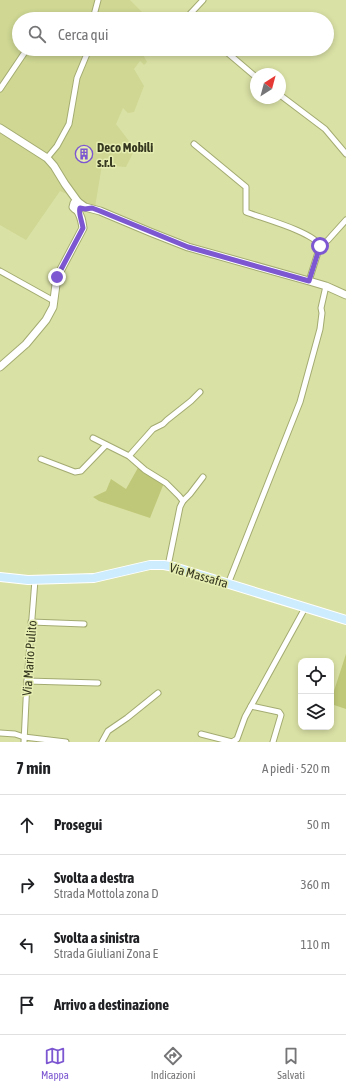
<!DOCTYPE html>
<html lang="it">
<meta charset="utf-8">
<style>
:root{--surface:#fff;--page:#f2f2f2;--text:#202124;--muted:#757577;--line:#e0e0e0;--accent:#7c57d1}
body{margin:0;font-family:"Asap Condensed",sans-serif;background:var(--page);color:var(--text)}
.controls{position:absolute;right:12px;bottom:12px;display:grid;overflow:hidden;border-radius:8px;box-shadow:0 2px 6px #0003}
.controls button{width:36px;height:36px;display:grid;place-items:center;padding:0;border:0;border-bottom:1px solid var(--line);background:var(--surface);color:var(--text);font:20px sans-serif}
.compass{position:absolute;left:250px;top:68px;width:36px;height:36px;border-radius:50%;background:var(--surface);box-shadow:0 2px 6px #0003;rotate:36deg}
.stop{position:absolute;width:12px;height:12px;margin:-9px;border:3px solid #7c57d1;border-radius:50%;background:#fff}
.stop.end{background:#7c57d1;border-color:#fff;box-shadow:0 1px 4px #0008}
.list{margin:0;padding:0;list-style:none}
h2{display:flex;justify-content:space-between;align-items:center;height:52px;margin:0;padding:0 16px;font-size:17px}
h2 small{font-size:13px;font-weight:400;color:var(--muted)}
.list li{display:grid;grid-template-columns:26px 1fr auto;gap:12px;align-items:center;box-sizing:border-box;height:60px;padding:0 16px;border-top:1px solid var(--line)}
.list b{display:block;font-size:15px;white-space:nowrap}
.list p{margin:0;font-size:13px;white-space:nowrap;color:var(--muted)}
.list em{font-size:13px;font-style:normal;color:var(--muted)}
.icon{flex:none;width:22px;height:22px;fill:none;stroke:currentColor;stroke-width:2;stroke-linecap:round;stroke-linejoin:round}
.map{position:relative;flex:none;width:346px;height:742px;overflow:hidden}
.search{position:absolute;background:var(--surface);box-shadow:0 2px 6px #0003;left:12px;right:12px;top:12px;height:44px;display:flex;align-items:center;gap:10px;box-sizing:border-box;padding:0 14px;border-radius:22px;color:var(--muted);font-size:15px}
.sheet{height:292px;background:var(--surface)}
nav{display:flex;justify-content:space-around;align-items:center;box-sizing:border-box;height:56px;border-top:1px solid var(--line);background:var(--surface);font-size:11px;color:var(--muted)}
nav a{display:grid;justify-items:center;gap:2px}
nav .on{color:var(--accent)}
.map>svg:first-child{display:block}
.built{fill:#cfd793}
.green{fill:#bfc878}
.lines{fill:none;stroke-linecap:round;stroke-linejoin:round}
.street-casing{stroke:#a4ab71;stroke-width:7}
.secondary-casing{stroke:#a4ab71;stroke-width:9}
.primary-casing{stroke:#fff;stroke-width:10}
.street{stroke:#fff;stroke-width:5}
.secondary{stroke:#fff;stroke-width:7}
.primary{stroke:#cdecfe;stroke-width:8}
.route{stroke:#7c57d1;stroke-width:5}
.labels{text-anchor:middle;stroke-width:3;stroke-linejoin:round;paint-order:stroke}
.poi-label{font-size:13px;font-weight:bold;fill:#35371f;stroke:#e7eeb2;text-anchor:start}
.street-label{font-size:13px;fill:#35371f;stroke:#e7eeb2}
</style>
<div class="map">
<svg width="346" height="742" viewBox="0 0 346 742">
<rect width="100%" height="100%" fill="#dae1a5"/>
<polygon class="built" points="0,0 130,0 149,19 19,19 19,49 141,49 141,51 147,62 144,65 140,61 134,69 144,86 134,112 128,113 123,108 116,124 135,149 126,167 102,165 95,207 84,206 74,197 60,191 26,240 0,225"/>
<g class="green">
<polygon points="139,466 164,483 150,518 99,501 93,497 106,491 111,479 126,489"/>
<polygon points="346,654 346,709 331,704 331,700"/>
</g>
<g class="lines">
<defs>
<g id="street">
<polyline points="93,19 98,0"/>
<polyline points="189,19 190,14 203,0"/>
<polyline points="223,49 256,77"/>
<polyline points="0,89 27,49"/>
<polyline points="280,95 325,129 346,154"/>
<path d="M194,144L246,187V212C261,218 314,232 320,246"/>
<polyline points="47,158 57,146 69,124 77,78 89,49"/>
<polyline points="0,271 54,301"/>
<polyline points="309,281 320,246 328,240 346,220"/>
<polyline points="93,438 129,456 145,470 166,483 179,496 183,501"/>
<polyline points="129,456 153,429 163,424 167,420 191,401 200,392"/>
<polyline points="41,459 75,472 81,471 106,445"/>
<polyline points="168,566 180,507 183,501 190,494 203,477"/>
<polyline points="228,584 300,402 320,329 322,313 321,308 326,286"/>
<polyline points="31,622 84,624"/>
<polyline points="27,681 98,683"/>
<polyline points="251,706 279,712 281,715 273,742"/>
<polyline points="0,733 15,734 24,737 66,742"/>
<polyline points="201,734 232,742"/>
<polyline points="24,742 27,681 35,580"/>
<polyline points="102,742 108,731 127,718 158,693"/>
<polyline points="232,742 237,739 245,717 305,608"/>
</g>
<g id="secondary">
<polyline points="0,128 47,158 54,166 65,184 78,202"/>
<polyline points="80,204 80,207 78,209 75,209 73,207 74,203 78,202 85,207 100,211 150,232 188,247 309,281 326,286 346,295"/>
<path d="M0,367L26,344L46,320L53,307L57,277L83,228C82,221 81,214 76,209"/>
</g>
<polyline id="primary" points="0,577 28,580 94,578 150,565 164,565 174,567 346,620"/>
</defs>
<use href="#street" class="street-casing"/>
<use href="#secondary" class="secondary-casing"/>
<use href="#primary" class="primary-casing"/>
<use href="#street" class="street"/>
<use href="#secondary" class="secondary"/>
<use href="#primary" class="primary"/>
</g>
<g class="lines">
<path class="route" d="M57,277L83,228C82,221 78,213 80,208L85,209L92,208L100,211L188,247L309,281L320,246"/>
</g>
<defs>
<symbol id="building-ring" viewBox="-11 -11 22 22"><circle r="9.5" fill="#e7eeb2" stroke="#7c57d1" stroke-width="1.5"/><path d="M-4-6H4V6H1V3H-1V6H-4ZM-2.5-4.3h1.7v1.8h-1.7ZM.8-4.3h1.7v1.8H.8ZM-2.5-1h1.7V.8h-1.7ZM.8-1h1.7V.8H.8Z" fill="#7c57d1"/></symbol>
</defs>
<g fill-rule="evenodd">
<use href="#building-ring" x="74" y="144" width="20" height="20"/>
</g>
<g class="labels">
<g class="poi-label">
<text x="97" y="152">Deco Mobili<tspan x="97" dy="15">s.r.l.</tspan></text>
</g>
<g class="street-label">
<text transform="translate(199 575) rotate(16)" y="5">Via Massafra</text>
<text transform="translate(29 658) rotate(-86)" y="5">Via Mario Pulito</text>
</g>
</g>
</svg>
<div class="controls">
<button><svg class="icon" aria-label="locate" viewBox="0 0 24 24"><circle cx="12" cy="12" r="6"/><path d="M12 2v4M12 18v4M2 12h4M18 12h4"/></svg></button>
<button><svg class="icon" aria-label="layers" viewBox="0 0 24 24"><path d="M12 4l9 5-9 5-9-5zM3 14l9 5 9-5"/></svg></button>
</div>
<svg class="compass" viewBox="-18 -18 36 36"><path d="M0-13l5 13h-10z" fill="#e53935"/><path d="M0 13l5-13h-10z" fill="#757577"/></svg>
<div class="stop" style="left:320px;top:246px"></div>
<div class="stop end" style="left:57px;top:277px"></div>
<div class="search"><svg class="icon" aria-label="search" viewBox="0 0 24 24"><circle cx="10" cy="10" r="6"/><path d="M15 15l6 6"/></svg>Cerca qui</div>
</div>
<section class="sheet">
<h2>7 min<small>A piedi · 520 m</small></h2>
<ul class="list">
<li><svg class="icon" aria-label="ahead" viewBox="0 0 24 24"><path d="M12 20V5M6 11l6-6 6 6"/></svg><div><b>Prosegui</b></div><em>50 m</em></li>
<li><svg class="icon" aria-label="right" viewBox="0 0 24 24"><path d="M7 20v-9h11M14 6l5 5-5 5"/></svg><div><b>Svolta a destra</b><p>Strada Mottola zona D</p></div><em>360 m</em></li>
<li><svg class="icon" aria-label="left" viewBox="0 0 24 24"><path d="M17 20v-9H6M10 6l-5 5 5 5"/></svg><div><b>Svolta a sinistra</b><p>Strada Giuliani Zona E</p></div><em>110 m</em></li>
<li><svg class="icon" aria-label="arrive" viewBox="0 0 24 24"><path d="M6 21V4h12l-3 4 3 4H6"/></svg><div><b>Arrivo a destinazione</b></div></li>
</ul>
</section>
<nav>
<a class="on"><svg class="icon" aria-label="map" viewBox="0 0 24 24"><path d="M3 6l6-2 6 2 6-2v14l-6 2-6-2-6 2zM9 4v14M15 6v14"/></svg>Mappa</a>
<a><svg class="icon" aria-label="directions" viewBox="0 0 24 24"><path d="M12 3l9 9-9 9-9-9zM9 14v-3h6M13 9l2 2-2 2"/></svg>Indicazioni</a>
<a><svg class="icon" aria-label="saved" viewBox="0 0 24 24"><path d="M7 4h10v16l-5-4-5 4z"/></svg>Salvati</a>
</nav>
